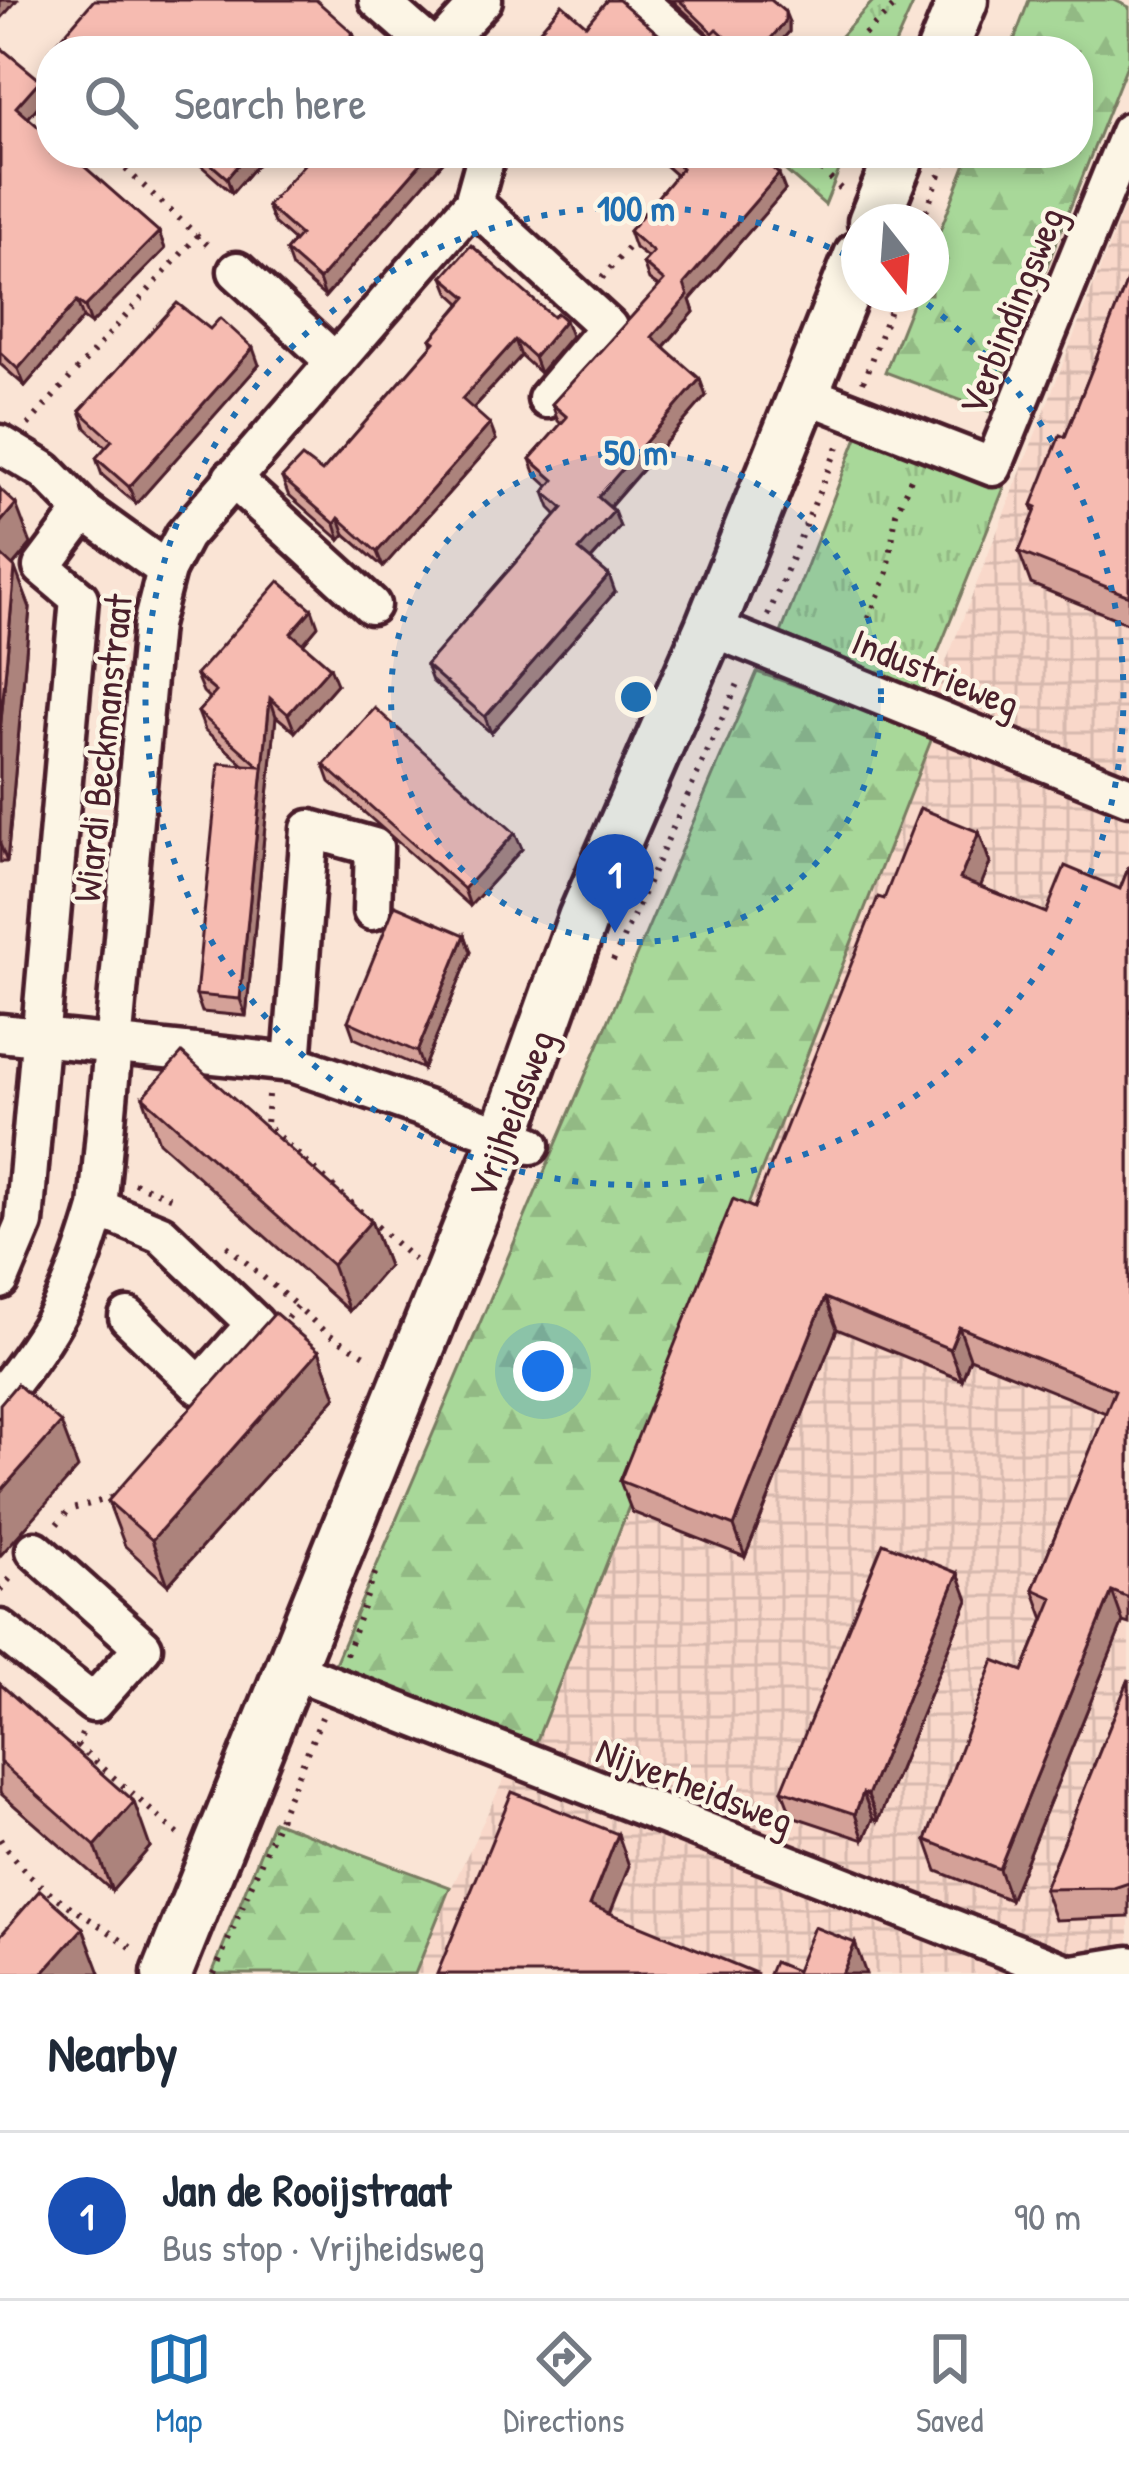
<!DOCTYPE html>
<meta charset="utf-8">
<style>
:root{--surface:#fff;--page:#f2f2f3;--text:#1f2937;--muted:#747a83;--line:#e0e1e3;--accent:#1f6fb2}
body{margin:0;font-family:"Patrick Hand",sans-serif;background:var(--page);color:var(--text)}
.compass{position:absolute;left:841px;top:204px;width:108px;height:108px;border-radius:50%;background:var(--surface);box-shadow:0 6px 18px #0003;rotate:163deg}
.you{position:absolute;left:543px;top:1371px;width:42px;height:42px;margin:-30px;border:9px solid #fff;border-radius:50%;background:#1a73e8;box-shadow:0 0 0 18px #1a73e833}
.badge{display:grid;place-items:center;width:78px;height:78px;border-radius:50%;background:var(--accent);color:#fff;font-size:39px;font-weight:700}
.pin{position:absolute;translate:-50% -99px;filter:drop-shadow(0 3px 6px #0008)}
.pin::after{content:'';position:absolute;top:63px;width:42px;height:36px;background:inherit;clip-path:polygon(0 0,100% 0,50% 100%)}
.list{margin:0;padding:0;list-style:none}
h2{display:flex;justify-content:space-between;align-items:center;height:156px;margin:0;padding:0 48px;font-size:51px}
h2 small{font-size:39px;font-weight:400;color:var(--muted)}
.list li{display:grid;grid-template-columns:78px 1fr auto;gap:36px;align-items:center;box-sizing:border-box;height:168px;padding:0 48px;border-top:3px solid var(--line)}
.list b{display:block;font-size:45px;white-space:nowrap}
.list p{margin:0;font-size:39px;white-space:nowrap;color:var(--muted)}
.list em{font-size:39px;font-style:normal;color:var(--muted)}
.icon{flex:none;width:66px;height:66px;fill:none;stroke:currentColor;stroke-width:2;stroke-linecap:round;stroke-linejoin:round}
.map{position:relative;flex:none;width:1129px;height:1974px;overflow:hidden}
.search{position:absolute;background:var(--surface);box-shadow:0 6px 18px #0003;left:36px;right:36px;top:36px;height:132px;display:flex;align-items:center;gap:30px;box-sizing:border-box;padding:0 42px;border-radius:48px;color:var(--muted);font-size:45px}
.sheet{height:324px;background:var(--surface)}
nav{display:flex;justify-content:space-around;align-items:center;box-sizing:border-box;height:168px;border-top:3px solid var(--line);background:var(--surface);font-size:33px;color:var(--muted)}
nav a{display:grid;justify-items:center;gap:6px}
nav .on{color:var(--accent)}
.map>svg:first-child{display:block}
.industrial{fill:url(#industrial-grid)}
.grass{fill:url(#grass-tufts);stroke:#797c62;stroke-width:3}
.forest{fill:url(#forest-firs);stroke:#797c62;stroke-width:3}
.lines{fill:none;stroke-linecap:round;stroke-linejoin:round}
.street-casing{stroke:#4a1f2b;stroke-width:45}
.secondary-casing{stroke:#4a1f2b;stroke-width:57}
.path{stroke:#4a1f2b;stroke-width:6;stroke-dasharray:3 9;stroke-linecap:butt}
.street{stroke:#fcf5e5;stroke-width:36}
.secondary{stroke:#fcf5e5;stroke-width:48}
.wall{fill:#d4a198;stroke:#4a1f2b;stroke-width:3}
.shaded-wall{fill:#ac837c;stroke:#4a1f2b;stroke-width:3}
.building{fill:#f6bbb1;stroke:#4a1f2b;stroke-width:3}
.ring{fill:none;stroke:#1f6fb2;stroke-width:6;stroke-dasharray:6 12}
.labels{text-anchor:middle;stroke-width:9;stroke-linejoin:round;paint-order:stroke}
.street-label{font-size:39px;fill:#4a1f2b;stroke:#fcf5e5}
.centre{fill:#1f6fb2;stroke:#fcf5e5;stroke-width:6}
.ring-label{font-size:36px;text-anchor:middle;font-weight:bold;fill:#1f6fb2;stroke:#fcf5e5;stroke-width:9;stroke-linejoin:round;paint-order:stroke}
</style>
<div class="map">
<svg width="1129" height="1974" viewBox="0 0 1129 1974">
<defs>
<pattern id="industrial-grid" width="8" height="8" patternUnits="userSpaceOnUse" patternTransform="scale(3)"><rect width="8" height="8" fill="#f9d8ca"/><path d="M0 4h8M4 0v8" fill="none" stroke="#d7b9ae"/></pattern>
<pattern id="grass-tufts" width="24" height="20" patternUnits="userSpaceOnUse" patternTransform="scale(3)"><rect width="24" height="20" fill="#a8d899"/><path d="M3 7l-1-3M5 7V3M7 7l1-3M15 17l-1-3M17 17v-4M19 17l1-3" fill="none" stroke="#92b984"/></pattern>
<pattern id="forest-firs" width="22" height="20" patternUnits="userSpaceOnUse" patternTransform="scale(3)"><rect width="22" height="20" fill="#a8d899"/><path d="M5 1l3.5 6h-7zM16 11l3.5 6h-7z" fill="#92b984"/></pattern>
</defs>
<rect width="100%" height="100%" fill="#fae4d5"/>
<filter id="ink" filterUnits="userSpaceOnUse"><feTurbulence type="fractalNoise" baseFrequency=".00833" numOctaves="2"/><feDisplacementMap in="SourceGraphic" scale="24" xChannelSelector="R" yChannelSelector="G"/><feConvolveMatrix kernelMatrix="1 2 1 2 8 2 1 2 1" color-interpolation-filters="sRGB"/></filter>
<g filter="url(#ink)">
<polygon class="industrial" points="1129,195 1129,1974 410,1974 527,1731"/>
<g class="grass">
<polygon points="874,0 915,0 892,51 827,51"/>
<polygon points="765,153 846,153 825,205"/>
<polygon points="861,427 1004,488 921,694 781,633"/>
</g>
<g class="forest">
<polygon points="1029,0 1114,0 1129,7 1129,60 989,411 885,372 916,294 931,294 931,254 970,153 1078,153 1078,51 1010,51"/>
<polygon points="757,672 934,733 531,1755 328,1680"/>
<polygon points="273,1821 450,1887 415,1974 212,1974"/>
</g>
<g class="lines">
<defs>
<g id="street">
<polyline points="378,0 436,51 483,0"/>
<polyline points="637,0 696,51"/>
<polyline points="473,203 608,327 547,399"/>
<polyline points="237,271 334,361"/>
<polyline points="803,393 993,467 1129,132"/>
<polyline points="0,444 45,471 84,511 166,570"/>
<polyline points="232,478 371,605"/>
<polyline points="710,627 1129,796"/>
<polyline points="0,1033 292,1063 531,1145"/>
<polyline points="292,1063 310,829 374,847 372,911"/>
<polyline points="98,1208 161,1234 255,1324 200,1386 128,1317"/>
<polyline points="0,1280 24,1223 79,598 42,567 84,511"/>
<path d="M0,1397C54,1330 74,1291 98,1208L152,625L166,570L184,536L473,203L487,153"/>
<polyline points="0,1629 93,1703 143,1647 35,1550"/>
<polyline points="293,1670 1069,1974"/>
<polyline points="1073,1974 1129,1965"/>
</g>
<g id="secondary">
<polyline points="942,51 963,0"/>
<polyline points="873,222 901,153"/>
<polyline points="167,1974 505,1136 583,918 710,627 859,256"/>
</g>
</defs>
<use href="#street" class="street-casing"/>
<use href="#secondary" class="secondary-casing"/>
<g class="path">
<polyline points="847,51 901,0"/>
<polyline points="108,153 211,248"/>
<polyline points="804,153 842,190"/>
<polyline points="922,222 948,153"/>
<polyline points="602,278 636,238"/>
<polyline points="863,382 896,294"/>
<polyline points="28,425 198,235"/>
<polyline points="768,616 841,439"/>
<polyline points="855,652 888,572 896,513 914,472"/>
<polyline points="613,961 741,677"/>
<polyline points="268,1095 266,1125 414,1260"/>
<polyline points="134,1183 172,1198"/>
<polyline points="227,1246 297,1306"/>
<polyline points="287,1318 297,1306 325,1332 372,1359"/>
<polyline points="57,1524 69,1510 114,1497"/>
<polyline points="0,1590 13,1575"/>
<polyline points="346,1655 376,1571"/>
<polyline points="82,1734 77,1745 180,1836"/>
<path d="M0,1839C32,1892 85,1912 133,1949"/>
<polyline points="214,1974 322,1717"/>
</g>
<use href="#street" class="street"/>
<use href="#secondary" class="secondary"/>
</g>
<g class="wall">
<polygon points="672,0 771,0 789,22 789,32 772,51 734,51 720,38 717,42"/>
<polygon points="586,25 678,51 537,51 533,38"/>
<polygon points="0,47 46,97 28,118 159,232 165,249 91,324 83,318 25,386 0,364"/>
<polygon points="187,153 267,153 232,193"/>
<polygon points="651,153 755,153 785,190 690,300 694,312 664,347 706,396 610,507 620,527 591,560 615,592 491,733 432,681 426,665 557,515 550,508 544,492 548,486 536,475 530,459 561,424 558,421 552,404 659,287 649,280 643,263 648,258 635,248 629,231 676,175"/>
<polygon points="449,155 325,297 292,268 286,251 294,241 274,223 267,206"/>
<polygon points="1129,276 1129,624 1031,584 1019,552 1035,514 1032,505 1065,437"/>
<polygon points="443,277 571,336 540,373 521,356 473,409 496,440 383,567 345,534 340,540 288,494 282,478 322,472 433,344 431,339 461,303 449,292"/>
<polygon points="210,329 259,365 136,504 102,475 96,458 106,447 86,428 80,411"/>
<polygon points="0,489 31,544 13,566 30,608 7,862 0,862"/>
<polygon points="318,626 303,644 337,684 295,732 276,716 246,1016 202,1012 196,995 244,765 205,730 198,712 210,699 203,692 196,675"/>
<polygon points="324,765 515,833 522,849 470,906 330,782"/>
<polygon points="979,832 990,863 980,887 1046,913 1120,889 1129,866 1129,1624 1123,1622 1010,1900 937,1871 926,1840 1023,1671 1044,1619 1033,1589 1106,1413 970,1358 962,1380 837,1329 745,1557 632,1512 620,1481 754,1208 884,899"/>
<polygon points="465,935 471,952 423,1069 354,1038 348,1021"/>
<polygon points="143,1097 371,1221 388,1266 349,1311 159,1142"/>
<polygon points="319,1351 336,1397 168,1585 125,1546 108,1501"/>
<polygon points="968,1600 878,1821 873,1819 864,1840 792,1816 782,1790"/>
<polygon points="1129,1679 1129,1917 1055,1920 1044,1889"/>
<polygon points="0,1684 150,1847 112,1891 0,1793"/>
</g>
<g class="shaded-wall">
<polygon points="0,0 17,0 0,20"/>
<polygon points="785,12 789,22 789,32 772,51 760,51"/>
<polygon points="353,33 359,48 356,51 337,51"/>
<polygon points="40,80 46,97 23,124 16,107"/>
<polygon points="248,153 267,153 232,193 227,178"/>
<polygon points="430,153 449,153 449,155 325,297 319,280"/>
<polygon points="779,174 785,190 690,300 694,312 658,353 652,337 684,284"/>
<polygon points="159,232 165,249 91,324 85,307"/>
<polygon points="77,301 83,318 25,386 18,369"/>
<polygon points="565,320 571,336 540,373 534,357"/>
<polygon points="515,340 521,356 467,415 462,399"/>
<polygon points="253,348 259,365 136,504 129,487"/>
<polygon points="700,379 706,396 604,513 598,497"/>
<polygon points="490,424 496,440 383,567 377,552"/>
<polygon points="16,504 31,544 0,581 0,523"/>
<polygon points="614,511 620,527 585,566 579,550"/>
<polygon points="339,518 345,534 340,540 335,524"/>
<polygon points="15,568 30,608 7,862 0,844 0,732"/>
<polygon points="609,575 615,592 491,733 485,717"/>
<polygon points="312,609 318,626 297,651 291,633"/>
<polygon points="330,667 337,684 295,732 288,714"/>
<polygon points="270,698 276,716 246,1016 240,999"/>
<polygon points="979,832 990,863 971,910 960,879"/>
<polygon points="515,833 522,849 470,906 464,889"/>
<polygon points="465,935 471,952 423,1069 417,1052"/>
<polygon points="371,1221 388,1266 349,1311 332,1265"/>
<polygon points="825,1298 837,1329 745,1557 734,1526"/>
<polygon points="959,1327 970,1358 962,1380 950,1349"/>
<polygon points="319,1351 336,1397 168,1585 152,1540"/>
<polygon points="61,1423 78,1468 0,1556 0,1492"/>
<polygon points="958,1573 968,1600 878,1821 868,1795"/>
<polygon points="1112,1591 1123,1622 1010,1900 999,1869"/>
<polygon points="863,1793 873,1819 864,1840 855,1814"/>
<polygon points="134,1802 150,1847 112,1891 95,1846"/>
<polygon points="618,1834 629,1866 601,1936 590,1905"/>
<polygon points="83,1928 100,1973 42,1974"/>
<polygon points="855,1943 866,1974 842,1974"/>
</g>
<g class="building">
<polygon points="94,0 316,0 353,33 337,51 51,51 51,54 49,52"/>
<polygon points="607,0 619,0 678,51 548,51 533,38 562,4 586,25"/>
<polygon points="679,0 771,0 785,12 785,22 760,51 741,51 717,29 713,33"/>
<polygon points="0,47 40,80 16,107 51,138 51,153 69,153 159,232 85,307 77,301 18,369 0,352"/>
<polygon points="198,153 248,153 227,178"/>
<polygon points="314,153 430,153 319,280 286,251 300,235 267,206"/>
<polygon points="664,153 755,153 779,174 684,284 688,296 652,337 700,379 598,497 614,511 579,550 609,575 485,717 426,665 563,508 544,492 554,480 530,459 567,417 552,404 664,281 643,263 653,252 629,231 682,168"/>
<polygon points="471,245 553,317 557,313 565,320 534,357 515,340 462,399 490,424 377,552 339,518 335,524 282,478 302,457 322,472 435,342 431,339 467,297 443,277"/>
<polygon points="1129,276 1129,596 1019,552 1037,507 1032,505 1060,435 1065,437"/>
<polygon points="177,303 210,329 220,318 253,348 129,487 96,458 112,440 80,411"/>
<polygon points="0,489 16,504 0,523"/>
<polygon points="0,554 15,568 0,732"/>
<polygon points="279,581 312,609 291,633 330,667 288,714 270,698 240,999 196,995 219,763 259,766 198,712 216,692 196,675"/>
<polygon points="375,708 515,833 464,889 324,765"/>
<polygon points="920,808 979,832 960,879 1046,913 1065,866 1120,889 1129,866 1129,1598 1112,1591 999,1869 926,1840 994,1660 1023,1671 1053,1598 1033,1589 1115,1390 959,1327 950,1349 825,1298 734,1526 620,1481 733,1199 754,1208 878,897 884,899"/>
<polygon points="395,905 465,935 417,1052 348,1021"/>
<polygon points="182,1053 371,1221 332,1265 143,1097"/>
<polygon points="275,1313 319,1351 152,1540 108,1501"/>
<polygon points="17,1384 61,1423 0,1492 0,1404"/>
<polygon points="883,1543 958,1573 868,1795 863,1793 855,1814 782,1790"/>
<polygon points="1129,1679 1129,1883 1114,1888 1044,1889"/>
<polygon points="0,1684 134,1802 95,1846 0,1762"/>
<polygon points="512,1792 618,1834 590,1905 758,1974 437,1974"/>
<polygon points="40,1890 83,1928 42,1974 0,1974 0,1936"/>
<polygon points="814,1927 855,1943 842,1974 769,1974 774,1962 796,1971"/>
</g>
</g>
<circle cx="636" cy="697" r="245" fill="#1f6fb2" fill-opacity=".12"/>
<g class="ring">
<circle cx="636" cy="697" r="245"/>
<path d="M913 294A489 489 0 1 1 858 261"/>
</g>
<g class="labels">
<g class="street-label">
<text transform="translate(1011 311) rotate(-68)" y="14">Verbindingsweg</text>
<text transform="translate(936 672) rotate(22)" y="14">Industrieweg</text>
<text transform="translate(102 748) rotate(-84)" y="14">Wiardi Beckmanstraat</text>
<text transform="translate(511 1114) rotate(-69)" y="14">Vrijheidsweg</text>
<text transform="translate(695 1785) rotate(21)" y="14">Nijverheidsweg</text>
</g>
</g>
<circle cx="636" cy="697" r="18" class="centre"/>
<g class="ring-label">
<text x="636" y="221">100 m</text>
<text x="636" y="465">50 m</text>
</g>
</svg>
<svg class="compass" viewBox="-18 -18 36 36"><path d="M0-13l5 13h-10z" fill="#e53935"/><path d="M0 13l5-13h-10z" fill="#747a83"/></svg>
<div class="you"></div>
<div class="pin badge" style="left:615px;top:933px;background:#1a4fb4">1</div>
<div class="search"><svg class="icon" aria-label="search" viewBox="0 0 24 24"><circle cx="10" cy="10" r="6"/><path d="M15 15l6 6"/></svg>Search here</div>
</div>
<section class="sheet">
<h2>Nearby<small></small></h2>
<ul class="list">
<li><span class="badge" style="background:#1a4fb4">1</span><div><b>Jan de Rooijstraat</b><p>Bus stop · Vrijheidsweg</p></div><em>90 m</em></li>
</ul>
</section>
<nav>
<a class="on"><svg class="icon" aria-label="map" viewBox="0 0 24 24"><path d="M3 6l6-2 6 2 6-2v14l-6 2-6-2-6 2zM9 4v14M15 6v14"/></svg>Map</a>
<a><svg class="icon" aria-label="directions" viewBox="0 0 24 24"><path d="M12 3l9 9-9 9-9-9zM9 14v-3h6M13 9l2 2-2 2"/></svg>Directions</a>
<a><svg class="icon" aria-label="saved" viewBox="0 0 24 24"><path d="M7 4h10v16l-5-4-5 4z"/></svg>Saved</a>
</nav>
